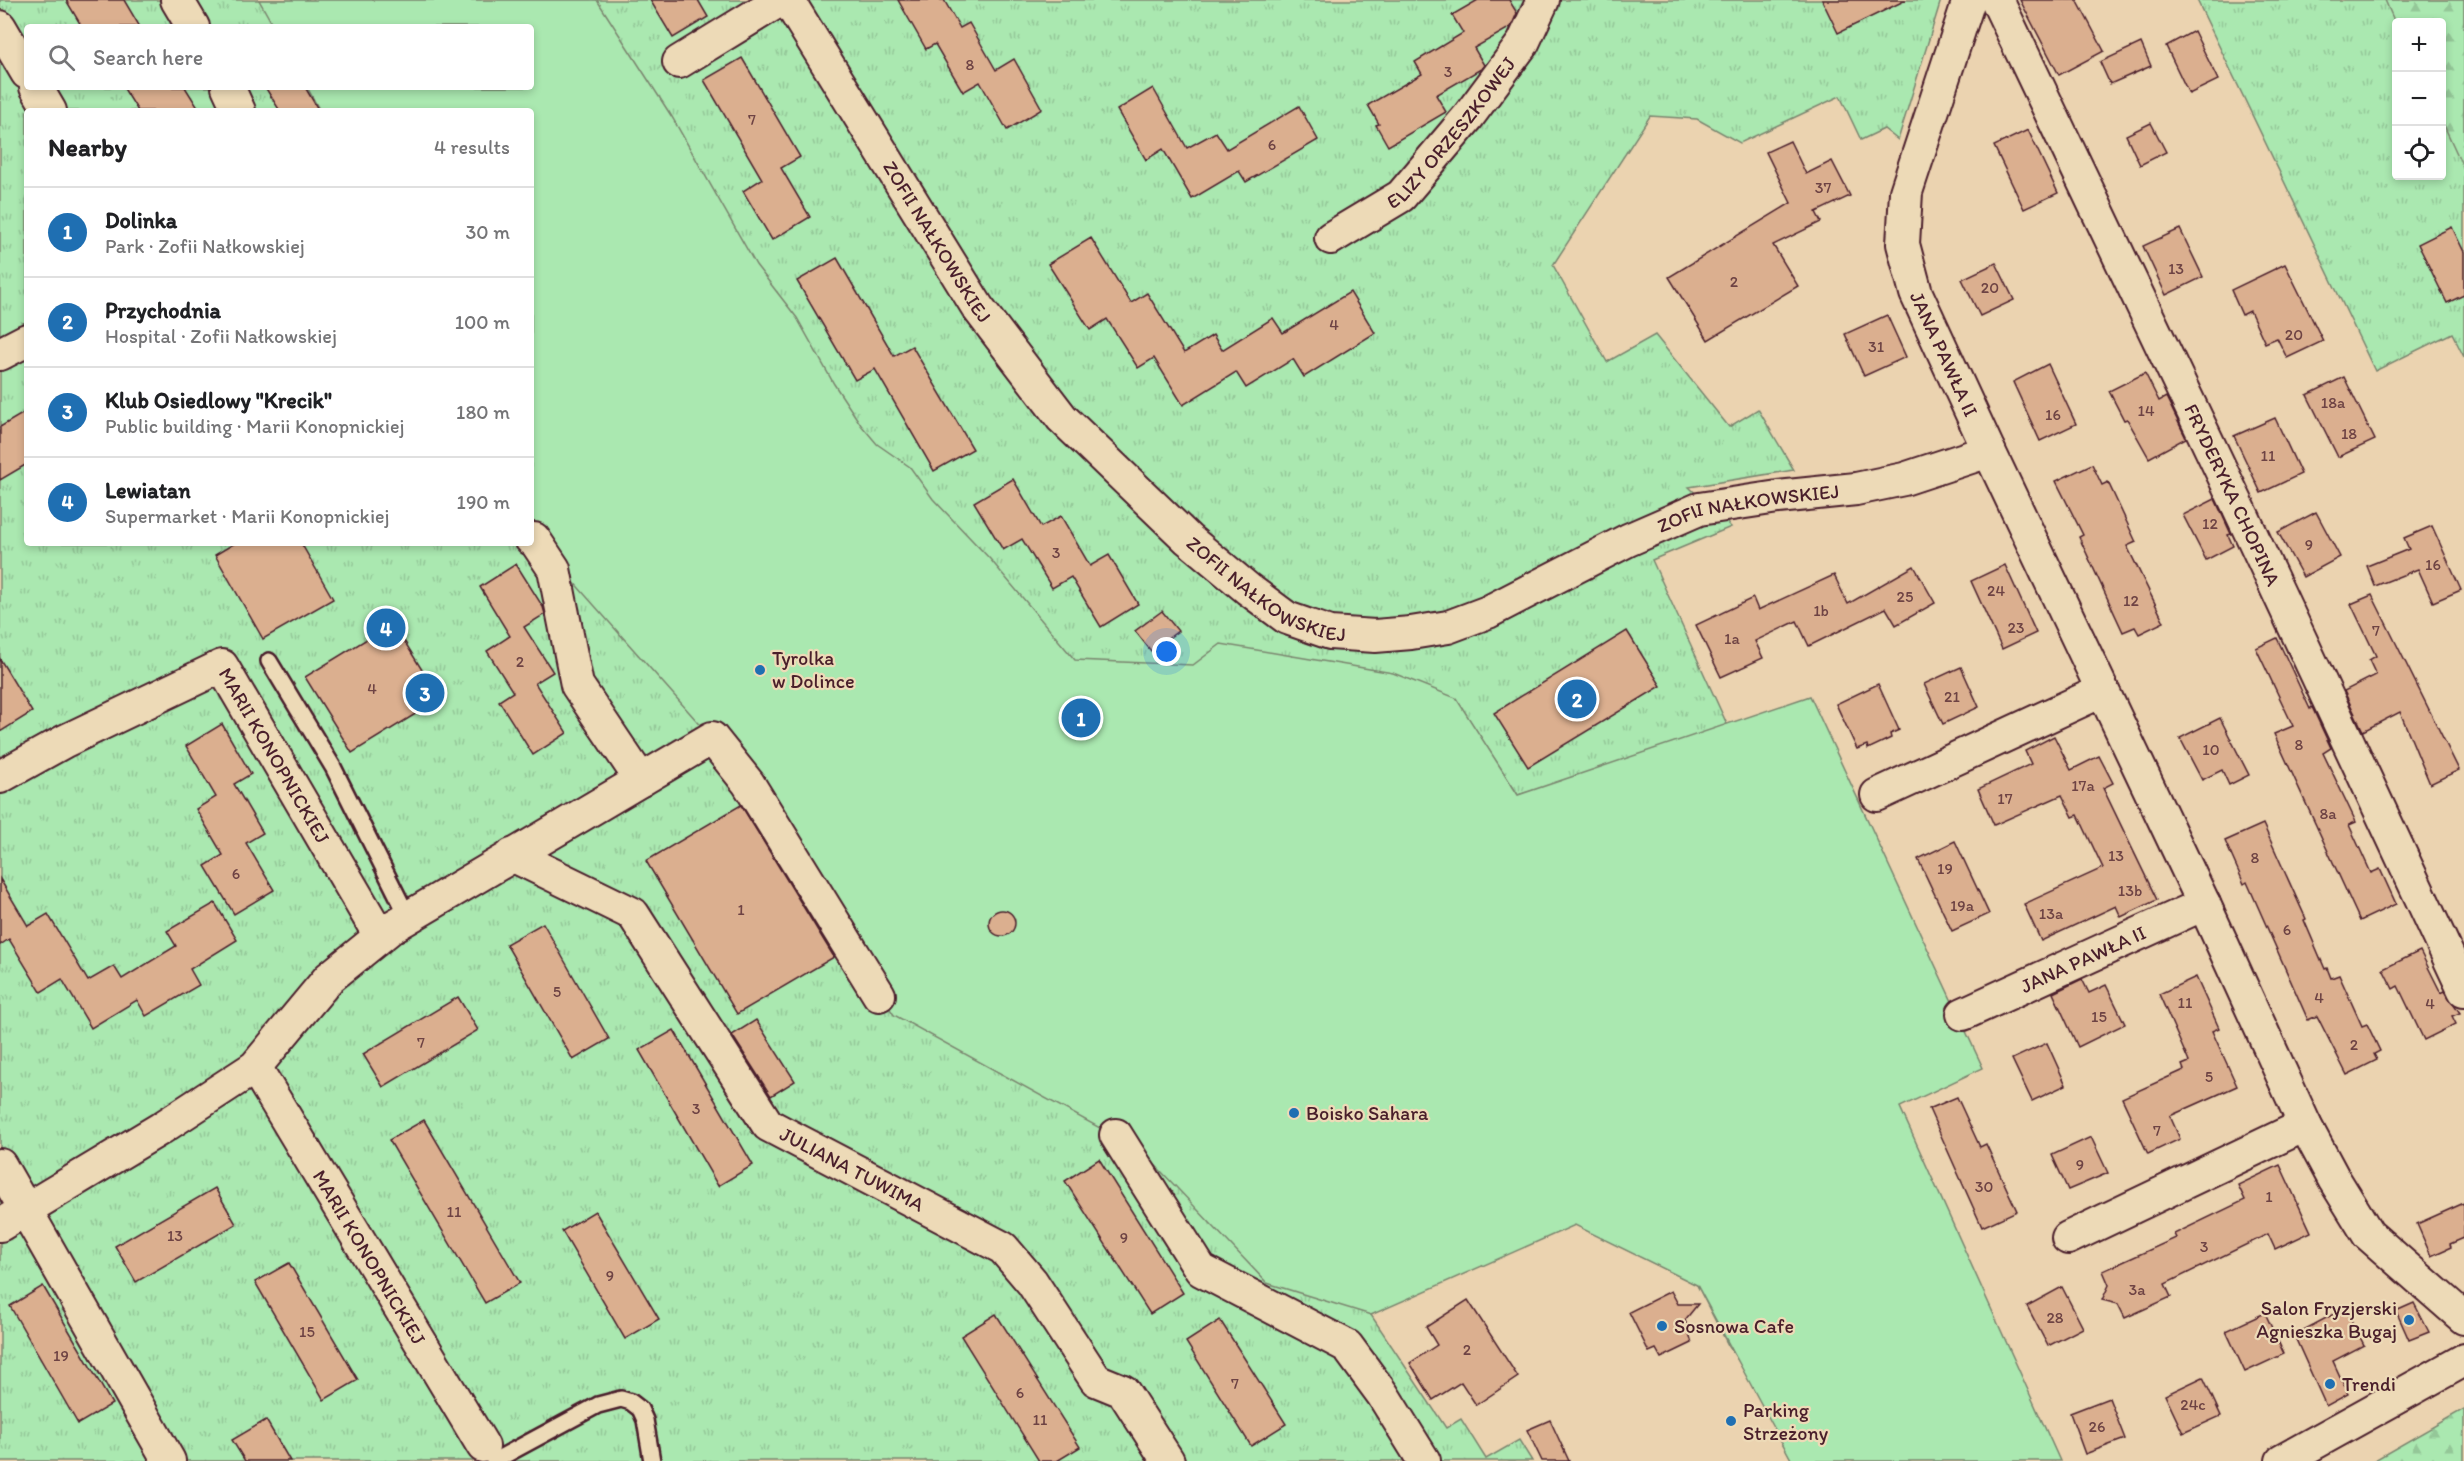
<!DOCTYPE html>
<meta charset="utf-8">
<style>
:root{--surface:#fff;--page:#f6f6f6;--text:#202124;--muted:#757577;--line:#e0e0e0;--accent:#1f6fb2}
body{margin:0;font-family:Itim,sans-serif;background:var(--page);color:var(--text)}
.controls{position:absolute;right:18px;top:18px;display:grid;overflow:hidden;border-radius:6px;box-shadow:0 3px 9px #0003}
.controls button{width:54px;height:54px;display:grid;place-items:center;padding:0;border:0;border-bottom:2px solid var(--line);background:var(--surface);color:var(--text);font:30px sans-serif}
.you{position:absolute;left:1167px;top:652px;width:21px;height:21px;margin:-15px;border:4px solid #fff;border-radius:50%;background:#1a73e8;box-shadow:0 0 0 9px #1a73e833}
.badge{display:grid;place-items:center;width:39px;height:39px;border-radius:50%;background:var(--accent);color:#fff;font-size:20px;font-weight:700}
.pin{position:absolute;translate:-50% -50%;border:3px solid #fff;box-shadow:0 2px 6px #0006}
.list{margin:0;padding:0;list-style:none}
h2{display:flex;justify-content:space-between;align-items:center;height:78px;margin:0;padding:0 24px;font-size:26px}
h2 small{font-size:20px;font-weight:400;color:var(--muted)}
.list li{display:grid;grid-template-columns:39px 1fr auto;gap:18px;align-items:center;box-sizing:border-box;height:90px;padding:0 24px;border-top:2px solid var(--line)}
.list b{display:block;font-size:22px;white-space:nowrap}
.list p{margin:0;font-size:20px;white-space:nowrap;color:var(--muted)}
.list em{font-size:20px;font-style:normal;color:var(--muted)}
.icon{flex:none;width:33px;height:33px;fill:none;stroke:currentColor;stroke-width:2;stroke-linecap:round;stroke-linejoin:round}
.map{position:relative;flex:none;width:2464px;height:1461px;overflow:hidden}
.search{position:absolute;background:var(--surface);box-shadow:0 3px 9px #0003;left:24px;top:24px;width:510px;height:66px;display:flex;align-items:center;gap:15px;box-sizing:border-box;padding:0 21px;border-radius:6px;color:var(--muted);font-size:22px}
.panel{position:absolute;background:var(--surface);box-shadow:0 3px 9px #0003;left:24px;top:108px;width:510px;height:438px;border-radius:6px}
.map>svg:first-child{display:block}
.grass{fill:url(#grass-tufts);stroke:#7a846e;stroke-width:1.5;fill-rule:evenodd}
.forest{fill:url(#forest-firs);stroke:#7a846e;stroke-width:1.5}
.green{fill:#aae8b0;stroke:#7a846e;stroke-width:1.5}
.building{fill:#dbaf8f;stroke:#4a1f2b;stroke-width:1.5}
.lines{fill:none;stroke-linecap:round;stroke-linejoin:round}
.lane-casing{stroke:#4a1f2b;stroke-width:20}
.street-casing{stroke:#4a1f2b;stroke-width:36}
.lane{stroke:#eddab7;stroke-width:15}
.street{stroke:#eddab7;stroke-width:32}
.poi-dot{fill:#1f6fb2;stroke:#eddab7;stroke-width:2}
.labels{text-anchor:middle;stroke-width:4.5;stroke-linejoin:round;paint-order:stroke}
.number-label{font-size:16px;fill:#6e4344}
.street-label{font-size:20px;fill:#4a1f2b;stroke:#eddab7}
.poi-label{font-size:20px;fill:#4a1f2b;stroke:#eddab7;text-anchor:start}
</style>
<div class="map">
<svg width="2464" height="1461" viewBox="0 0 2464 1461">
<defs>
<pattern id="grass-tufts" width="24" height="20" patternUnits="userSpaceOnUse" patternTransform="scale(1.5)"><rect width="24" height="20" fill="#aae8b0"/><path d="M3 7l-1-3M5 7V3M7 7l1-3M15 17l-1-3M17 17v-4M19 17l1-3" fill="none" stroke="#94c798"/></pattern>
<pattern id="forest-firs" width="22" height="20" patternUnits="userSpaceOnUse" patternTransform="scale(1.5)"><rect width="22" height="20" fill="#aae8b0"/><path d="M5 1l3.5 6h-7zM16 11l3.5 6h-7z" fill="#94c798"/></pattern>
</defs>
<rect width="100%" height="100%" fill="#ebd3b0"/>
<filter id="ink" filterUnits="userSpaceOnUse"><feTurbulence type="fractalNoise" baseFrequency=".0167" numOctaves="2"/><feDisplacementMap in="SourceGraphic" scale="12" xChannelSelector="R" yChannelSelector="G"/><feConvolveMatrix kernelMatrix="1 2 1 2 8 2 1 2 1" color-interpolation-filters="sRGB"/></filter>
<g filter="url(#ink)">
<g class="grass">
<path d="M0,0H1941L1898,140L1884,129L1861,140L1840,96L1740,143L1697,119L1650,116L1553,265L1607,362L1655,335L1729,427L1758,409L1794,470L1689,487L1731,527L1652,560L1731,733L1518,795L1456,699L1688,1244L1764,1400L1728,1345L1697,1285L1575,1224L1466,1255L1371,1315L1446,1428L1461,1419L1486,1459L1519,1440L1532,1461H0ZM27,27H531V87H27ZM27,111H531V543H27Z"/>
<path d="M2197,0H2464V357L2452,333L2375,371ZM2396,22H2442V176H2396Z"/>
</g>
<g class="forest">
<polygon points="2385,0 2464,0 2464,169 2442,121 2442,22 2396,22 2396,25"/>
<polygon points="2464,1409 2464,1461 2373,1461"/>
</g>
<polygon class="green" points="259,0 597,0 672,117 756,265 797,318 834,384 861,425 877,444 910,467 933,499 990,559 1075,660 1193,665 1221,644 1393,673 1456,698 1518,795 1810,696 1983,1068 1900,1107 2060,1461 1792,1461 1697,1285 1575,1225 1371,1315 1267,1283 1142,1151 894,1015 712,738 531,534 531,111 320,111 307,87 531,87 531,27 274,27"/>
<g class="building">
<polygon points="66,0 124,0 140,27 82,27"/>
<polygon points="650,0 698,0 708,17 673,38"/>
<polygon points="898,0 944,0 960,28 969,23 996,70 1014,59 1042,109 1007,130 980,82 963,92 935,44 926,49"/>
<polygon points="1478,0 1509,0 1517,13 1511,27 1474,48 1484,65 1481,69 1436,95 1446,112 1388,146 1376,125 1379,124 1368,105 1422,74 1415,62 1463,33 1452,15"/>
<polygon points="1822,0 1906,0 1838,33"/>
<polygon points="2020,0 2077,0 2104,51 2059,75"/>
<polygon points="2194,31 2218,80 2189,94 2166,46"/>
<polygon points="2141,43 2151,66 2110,84 2100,62"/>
<polygon points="742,58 800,157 781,168 810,217 772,240 743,191 762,179 704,80"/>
<polygon points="123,87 185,87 200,111 138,111"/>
<polygon points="265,87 305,87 319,111 280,111"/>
<polygon points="1153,88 1187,148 1216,132 1227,149 1299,106 1318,140 1246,182 1239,171 1192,199 1163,149 1146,160 1117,110"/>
<polygon points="2151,123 2166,152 2140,165 2126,135"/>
<polygon points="2028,130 2058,193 2024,209 1994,146"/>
<polygon points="1790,141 1806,174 1832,161 1850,196 1816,212 1821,222 1773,245 1798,286 1708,340 1669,277 1791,203 1766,152"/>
<polygon points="2452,227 2464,252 2464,295 2447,303 2418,244"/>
<polygon points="2180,229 2203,277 2166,295 2143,246"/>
<polygon points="1091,238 1131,303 1147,293 1184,353 1213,335 1222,350 1273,318 1283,333 1350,292 1375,333 1304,377 1293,359 1246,388 1236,372 1183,405 1154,358 1138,368 1107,319 1090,330 1048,264"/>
<polygon points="837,258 894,356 912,346 973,449 934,471 875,369 855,380 797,281"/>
<polygon points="1996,263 2014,300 1980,316 1962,279"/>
<polygon points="2285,264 2323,341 2287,358 2277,338 2265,343 2250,311 2242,315 2231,290"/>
<polygon points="1887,315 1906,357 1864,376 1845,334"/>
<polygon points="2048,364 2076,424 2040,441 2013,382"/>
<polygon points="2145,373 2159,401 2166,397 2186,438 2149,458 2127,419 2124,420 2109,391"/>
<polygon points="2344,377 2375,440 2338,457 2307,395"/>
<polygon points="27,411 27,464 0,480 0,427"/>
<polygon points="2275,418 2301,474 2261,493 2234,436"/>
<polygon points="2092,464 2102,485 2108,482 2136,542 2127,546 2164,622 2139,634 2135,627 2123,632 2079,537 2083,535 2056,481"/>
<polygon points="1013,479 1041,527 1061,516 1090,566 1109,555 1138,604 1101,627 1071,577 1052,588 1022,539 1003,550 974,502"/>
<polygon points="2215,499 2231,534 2228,535 2233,546 2206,560 2183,515"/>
<polygon points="2316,512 2340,557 2303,577 2278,532"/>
<polygon points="2432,526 2461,590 2433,602 2418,569 2375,586 2367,566 2409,549 2404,538"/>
<polygon points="235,543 301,543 333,599 263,639 215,555"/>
<polygon points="516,564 543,607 545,614 524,627 553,672 535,683 567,733 533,755 499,701 513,692 487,651 510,636 480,587"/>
<polygon points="2005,565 2036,633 2002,649 1971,581"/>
<polygon points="1914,566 1935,603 1896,625 1886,608 1809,646 1797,621 1755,641 1763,658 1721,677 1696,625 1753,598 1758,610 1834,575 1848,604"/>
<polygon points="2372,595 2459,770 2430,784 2400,712 2363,731 2344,691 2376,675 2369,660 2376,656 2351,604"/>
<polygon points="1162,611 1178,631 1151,651 1135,631"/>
<polygon points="393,623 440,699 352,753 305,677"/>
<polygon points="1627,631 1661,686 1528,767 1494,713"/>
<polygon points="2277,638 2310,709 2312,707 2331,748 2323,753 2356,822 2349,825 2371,873 2380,869 2396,904 2360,921 2274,734 2293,726 2256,648"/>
<polygon points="0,659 32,712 0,732"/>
<polygon points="1961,667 1979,707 1943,724 1924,684"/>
<polygon points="1878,684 1899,730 1890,734 1891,738 1868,749 1867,745 1857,749 1836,704"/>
<polygon points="2220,718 2249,775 2229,785 2222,770 2202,780 2180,738"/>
<polygon points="222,724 251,774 234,784 263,833 246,843 274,890 234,914 205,866 223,855 196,809 216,797 186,746"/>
<polygon points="2054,736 2071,770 2099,756 2113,783 2103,788 2157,900 2121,917 2116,906 2041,941 2024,904 2103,868 2078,815 2073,817 2062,795 1994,825 1978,789 2031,764 2025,751"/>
<polygon points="741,805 834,957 737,1014 646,861"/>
<polygon points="2263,824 2306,919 2304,920 2325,969 2327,968 2331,978 2339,975 2362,1026 2367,1024 2380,1051 2374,1054 2377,1060 2347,1075 2317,1016 2308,1020 2247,882 2244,884 2225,841"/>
<polygon points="1955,841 1989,914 1952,931 1918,859"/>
<polygon points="0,879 28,926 48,914 88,981 114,966 122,979 176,946 167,931 215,903 237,940 190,969 199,985 146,1016 137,1000 91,1028 62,979 41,992 9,939 0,945"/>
<circle cx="1002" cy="923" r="13"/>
<polygon points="543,923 609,1039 573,1060 506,944"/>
<polygon points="2420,951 2441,993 2445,991 2460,1013 2452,1016 2456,1024 2424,1040 2398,986 2393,989 2383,969"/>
<polygon points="2196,977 2219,1028 2212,1031 2237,1086 2170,1116 2180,1139 2148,1154 2122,1098 2184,1070 2182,1065 2189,1062 2159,994"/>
<polygon points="2082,979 2089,993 2106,985 2125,1024 2078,1047 2053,993"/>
<polygon points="458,997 478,1030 383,1087 363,1054"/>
<polygon points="756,1020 795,1081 771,1096 732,1035"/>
<polygon points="674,1030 753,1165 718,1186 639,1050"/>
<polygon points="2047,1043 2066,1085 2032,1101 2012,1059"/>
<polygon points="1957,1097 1980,1147 1986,1144 2017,1211 1982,1227 1929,1109"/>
<polygon points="424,1120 520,1283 485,1303 389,1140"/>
<polygon points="2091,1137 2108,1173 2068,1190 2052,1155"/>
<polygon points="1099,1159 1183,1293 1150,1314 1065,1181"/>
<polygon points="2280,1165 2311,1232 2275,1249 2268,1234 2165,1284 2171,1297 2125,1318 2118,1304 2102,1300 2109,1285 2103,1271 2176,1238 2174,1234 2245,1200 2238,1185"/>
<polygon points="215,1188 236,1224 136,1282 115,1246"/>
<polygon points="2464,1203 2464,1238 2450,1244 2451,1247 2431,1256 2417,1224"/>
<polygon points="595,1211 659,1319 625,1339 562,1231"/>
<polygon points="289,1263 358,1380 324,1400 255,1282"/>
<polygon points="43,1286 112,1404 78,1424 10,1306"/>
<polygon points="2062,1287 2083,1328 2048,1346 2027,1306"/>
<polygon points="1671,1291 1678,1304 1698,1304 1685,1320 1692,1343 1661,1358 1656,1349 1649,1352 1629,1312"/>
<polygon points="1468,1300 1518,1377 1476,1405 1461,1382 1433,1400 1410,1363 1437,1345 1426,1327"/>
<polygon points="2414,1303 2429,1332 2409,1340 2396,1311"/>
<polygon points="2345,1308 2364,1345 2333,1361 2348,1394 2326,1406 2294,1335"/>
<polygon points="2265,1313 2284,1354 2245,1372 2226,1331"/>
<polygon points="996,1314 1080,1447 1057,1461 1039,1461 961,1336"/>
<polygon points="1220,1320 1286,1424 1251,1446 1186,1342"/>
<polygon points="2203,1377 2221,1416 2183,1433 2165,1395"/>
<polygon points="2109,1398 2125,1439 2085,1454 2070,1413"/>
<polygon points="266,1420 290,1461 245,1461 232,1440"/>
<polygon points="1550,1420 1569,1461 1542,1461 1527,1430"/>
</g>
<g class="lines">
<defs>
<g id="lane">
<polyline points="269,661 333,767 408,917"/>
<polyline points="494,1461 598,1405 621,1399 631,1402 640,1409 645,1420 652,1461"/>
</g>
<g id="street">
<polyline points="177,0 193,27"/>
<path id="s1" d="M788,0L978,308L1062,418L1188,539L1248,589L1287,618L1330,633L1375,636L1411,633L1448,627L1488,612L1628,540L1699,509L1778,497L1856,489L1904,479L1989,451"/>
<path id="s2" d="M1969,0L1906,192L1903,244L1916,293L1989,451L2204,904L2305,1125L2334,1179L2368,1234L2464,1318"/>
<path id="s3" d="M1997,0L2239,508L2464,990"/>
<polyline points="0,27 27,73"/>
<polyline points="679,62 780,0"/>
<polyline points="36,87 50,111"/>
<polyline points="228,87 239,111"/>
<path id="s4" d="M1331,238L1401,196L1468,117L1523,43L1543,0"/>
<polyline points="0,354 27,340"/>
<polyline points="531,539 534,539 554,569 577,685 641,780"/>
<path id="s5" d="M0,777L65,741L222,666L380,936"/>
<polyline points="1877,795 2102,691"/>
<path id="s6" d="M512,855L633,914L768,1125L1003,1248L1032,1282L1096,1380L1123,1391L1168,1461"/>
<path id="s7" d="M1963,1014L2204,904"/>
<path id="s8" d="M255,1067L483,1446"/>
<polyline points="1116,1135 1201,1270 1347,1346 1383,1395 1424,1461"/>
<polyline points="0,1165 169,1461"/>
<polyline points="0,1225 160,1129 255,1067 329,978 392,927 712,738 748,783 879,995"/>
<polyline points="2068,1238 2305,1125"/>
<polyline points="2282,1461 2464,1360"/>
</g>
</defs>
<use href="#lane" class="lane-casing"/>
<use href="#street" class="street-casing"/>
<use href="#lane" class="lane"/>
<use href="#street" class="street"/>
</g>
</g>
<g class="poi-dot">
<circle cx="760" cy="670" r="6"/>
<circle cx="1294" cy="1113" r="6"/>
<circle cx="2409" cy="1320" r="6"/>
<circle cx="1662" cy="1326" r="6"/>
<circle cx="2330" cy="1384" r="6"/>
<circle cx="1731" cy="1421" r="6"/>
</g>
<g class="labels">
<g class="number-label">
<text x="970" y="70">8</text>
<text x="1448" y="77">3</text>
<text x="752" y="125">7</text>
<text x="1272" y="150">6</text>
<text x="1823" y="193">37</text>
<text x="2176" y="274">13</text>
<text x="1734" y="287">2</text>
<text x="1990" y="293">20</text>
<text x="1334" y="330">4</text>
<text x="2294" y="340">20</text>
<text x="1876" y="352">31</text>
<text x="2333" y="408">18a</text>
<text x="2146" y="416">14</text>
<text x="2053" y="420">16</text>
<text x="2349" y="439">18</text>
<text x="2268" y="461">11</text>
<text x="2210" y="529">12</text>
<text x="2309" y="550">9</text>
<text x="1056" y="558">3</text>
<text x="2433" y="570">16</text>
<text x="1996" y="596">24</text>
<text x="1905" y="602">25</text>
<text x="2131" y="606">12</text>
<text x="1821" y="616">1b</text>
<text x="2016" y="633">23</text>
<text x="2376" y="636">7</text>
<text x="1732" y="644">1a</text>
<text x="520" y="667">2</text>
<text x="372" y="694">4</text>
<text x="1952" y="702">21</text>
<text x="2299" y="750">8</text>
<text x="2211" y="755">10</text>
<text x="2083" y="791">17a</text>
<text x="2005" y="804">17</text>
<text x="2328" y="819">8a</text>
<text x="2116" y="861">13</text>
<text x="2255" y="863">8</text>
<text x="1945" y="874">19</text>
<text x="236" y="879">6</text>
<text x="2130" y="896">13b</text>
<text x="1962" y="911">19a</text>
<text x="741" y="915">1</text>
<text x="2051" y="919">13a</text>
<text x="2287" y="935">6</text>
<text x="557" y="997">5</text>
<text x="2319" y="1003">4</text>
<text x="2185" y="1008">11</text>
<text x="2430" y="1009">4</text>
<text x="2099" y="1022">15</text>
<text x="421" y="1048">7</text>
<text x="2354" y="1050">2</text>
<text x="2209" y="1082">5</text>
<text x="696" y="1114">3</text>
<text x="2157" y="1136">7</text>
<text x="2080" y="1170">9</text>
<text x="1984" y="1192">30</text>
<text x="2269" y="1202">1</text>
<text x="454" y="1217">11</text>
<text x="175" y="1241">13</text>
<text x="1124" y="1243">9</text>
<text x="2204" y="1252">3</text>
<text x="610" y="1281">9</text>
<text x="2137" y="1295">3a</text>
<text x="2055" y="1323">28</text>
<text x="307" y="1337">15</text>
<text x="1467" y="1355">2</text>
<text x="61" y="1361">19</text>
<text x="1235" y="1389">7</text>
<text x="1020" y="1398">6</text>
<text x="2193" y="1410">24c</text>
<text x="1040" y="1425">11</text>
<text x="2097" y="1432">26</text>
</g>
<g class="street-label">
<text dy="7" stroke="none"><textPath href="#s4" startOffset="162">ELIZY ORZESZKOWEJ</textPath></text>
<text dy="7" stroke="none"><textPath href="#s1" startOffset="284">ZOFII NAŁKOWSKIEJ</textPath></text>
<text dy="7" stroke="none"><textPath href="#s2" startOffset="372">JANA PAWŁA II</textPath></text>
<text dy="7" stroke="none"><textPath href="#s3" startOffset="548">FRYDERYKA CHOPINA</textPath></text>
<text dy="7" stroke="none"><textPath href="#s1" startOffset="1292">ZOFII NAŁKOWSKIEJ</textPath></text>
<text dy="7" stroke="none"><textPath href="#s1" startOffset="770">ZOFII NAŁKOWSKIEJ</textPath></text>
<text dy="7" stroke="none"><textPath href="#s5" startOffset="352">MARII KONOPNICKIEJ</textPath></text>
<text dy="7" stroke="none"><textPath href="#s7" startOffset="132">JANA PAWŁA II</textPath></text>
<text dy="7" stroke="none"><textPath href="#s6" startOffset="480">JULIANA TUWIMA</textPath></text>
<text dy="7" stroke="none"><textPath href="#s8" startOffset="222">MARII KONOPNICKIEJ</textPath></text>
</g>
<g class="poi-label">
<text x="772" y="665">Tyrolka<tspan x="772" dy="23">w Dolince</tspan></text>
<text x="1306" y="1120">Boisko Sahara</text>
<text x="2397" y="1315" text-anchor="end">Salon Fryzjerski<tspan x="2397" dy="23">Agnieszka Bugaj</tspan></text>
<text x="1674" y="1333">Sosnowa Cafe</text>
<text x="2342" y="1391">Trendi</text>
<text x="1743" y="1417">Parking<tspan x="1743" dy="23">Strzeżony</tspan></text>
</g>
</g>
</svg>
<div class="controls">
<button>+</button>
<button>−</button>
<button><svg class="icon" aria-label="locate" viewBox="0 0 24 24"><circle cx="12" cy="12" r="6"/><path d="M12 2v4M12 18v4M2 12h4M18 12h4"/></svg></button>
</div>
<div class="you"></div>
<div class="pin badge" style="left:1081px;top:718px">1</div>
<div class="pin badge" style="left:1577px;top:699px">2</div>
<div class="pin badge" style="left:425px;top:693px">3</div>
<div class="pin badge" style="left:386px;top:628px">4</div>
<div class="search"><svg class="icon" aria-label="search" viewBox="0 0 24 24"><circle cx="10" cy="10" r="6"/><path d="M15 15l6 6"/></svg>Search here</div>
<section class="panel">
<h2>Nearby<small>4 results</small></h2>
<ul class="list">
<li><span class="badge">1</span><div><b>Dolinka</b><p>Park · Zofii Nałkowskiej</p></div><em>30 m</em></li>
<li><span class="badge">2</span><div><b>Przychodnia</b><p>Hospital · Zofii Nałkowskiej</p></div><em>100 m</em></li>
<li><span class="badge">3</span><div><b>Klub Osiedlowy &quot;Krecik&quot;</b><p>Public building · Marii Konopnickiej</p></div><em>180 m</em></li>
<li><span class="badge">4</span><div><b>Lewiatan</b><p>Supermarket · Marii Konopnickiej</p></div><em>190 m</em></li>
</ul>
</section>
</div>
